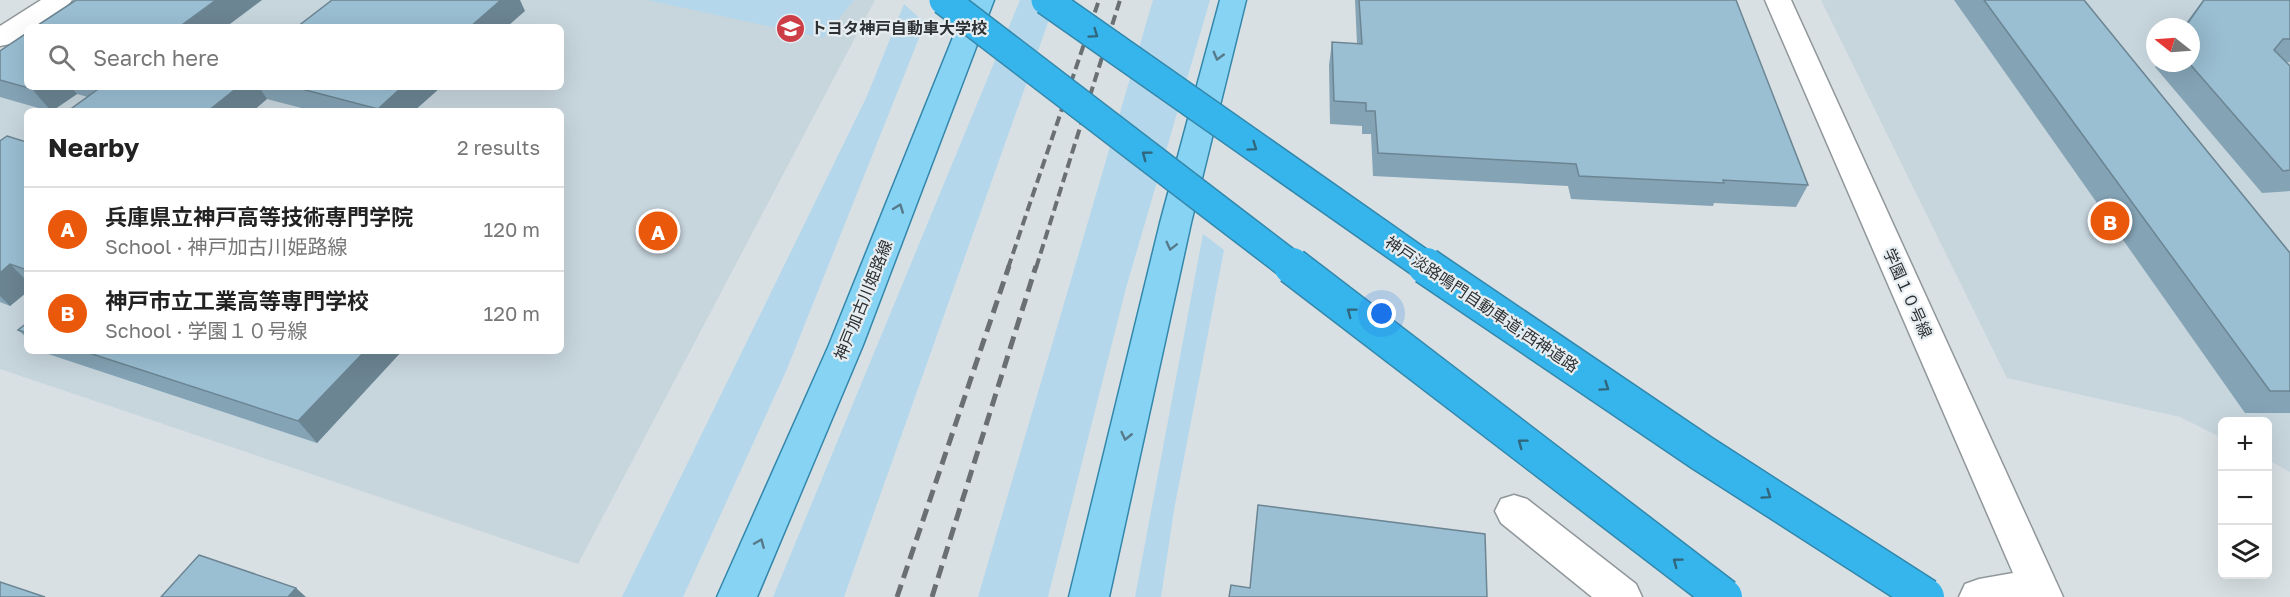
<!DOCTYPE html>
<meta charset="utf-8">
<style>
:root{--surface:#fff;--page:#f2f2f2;--text:#222;--muted:#767676;--line:#e0e0e0;--accent:#ea580c}
body{margin:0;font-family:"Golos Text","Noto Sans JP",sans-serif;background:var(--page);color:var(--text)}
.controls{position:absolute;right:18px;bottom:18px;display:grid;overflow:hidden;border-radius:9px;box-shadow:0 6px 24px #0002}
.controls button{width:54px;height:54px;display:grid;place-items:center;padding:0;border:0;border-bottom:2px solid var(--line);background:var(--surface);color:var(--text);font:30px sans-serif}
.compass{position:absolute;left:2146px;top:18px;width:54px;height:54px;border-radius:50%;background:var(--surface);box-shadow:0 6px 24px #0002;rotate:287deg}
.you{position:absolute;left:1382px;top:314px;width:21px;height:21px;margin:-15px;border:4px solid #fff;border-radius:50%;background:#1a73e8;box-shadow:0 0 0 9px #1a73e833}
.badge{display:grid;place-items:center;width:39px;height:39px;border-radius:50%;background:var(--accent);color:#fff;font-size:20px;font-weight:700}
.pin{position:absolute;translate:-50% -50%;border:3px solid #fff;box-shadow:0 2px 6px #0006}
.list{margin:0;padding:0;list-style:none}
h2{display:flex;justify-content:space-between;align-items:center;height:78px;margin:0;padding:0 24px;font-size:26px}
h2 small{font-size:20px;font-weight:400;color:var(--muted)}
.list li{display:grid;grid-template-columns:39px 1fr auto;gap:18px;align-items:center;box-sizing:border-box;height:84px;padding:0 24px;border-top:2px solid var(--line)}
.list b{display:block;font-size:22px;white-space:nowrap}
.list p{margin:0;font-size:20px;white-space:nowrap;color:var(--muted)}
.list em{font-size:20px;font-style:normal;color:var(--muted)}
.icon{flex:none;width:33px;height:33px;fill:none;stroke:currentColor;stroke-width:2;stroke-linecap:round;stroke-linejoin:round}
.map{position:relative;flex:none;width:2290px;height:597px;overflow:hidden}
.search{position:absolute;background:var(--surface);box-shadow:0 6px 24px #0002;left:24px;top:24px;width:540px;height:66px;display:flex;align-items:center;gap:15px;box-sizing:border-box;padding:0 21px;border-radius:9px;color:var(--muted);font-size:22px}
.panel{position:absolute;background:var(--surface);box-shadow:0 6px 24px #0002;left:24px;top:108px;width:540px;height:246px;border-radius:9px}
.map>svg:first-child{display:block}
.built{fill:#c7d5dd;fill-rule:evenodd}
.green{fill:#b4d7eb}
.lines{fill:none;stroke-linecap:round;stroke-linejoin:round}
.minor-casing{stroke:#90979a;stroke-width:3}
.major-casing{stroke:#3387ab;stroke-width:3}
.minor{fill:#fff;fill-rule:evenodd}
.major{fill:#86d3f4;fill-rule:evenodd}
.rail-far1{stroke:#6a6f72;stroke-width:4;stroke-dasharray:10 5;stroke-linecap:butt}
.rail{stroke:#6a6f72;stroke-width:5;stroke-dasharray:13 7;stroke-linecap:butt}
.highway-bridge-far1-casing{stroke:#3387ab;stroke-width:32;stroke-linecap:butt}
.highway-bridge-casing{stroke:#3387ab;stroke-width:39;stroke-linecap:butt}
.highway-bridge-far1{stroke:#35b5ec;stroke-width:29}
.highway-bridge{stroke:#35b5ec;stroke-width:36}
.wall{fill:#84a3b5}
.shaded-wall{fill:#6c8593}
.building{fill:#9abed2;stroke:#6c8593;stroke-width:1.5}
.oneway{stroke:#31667d}
.oneway2{stroke:#567a8a}
.labels{text-anchor:middle;stroke-width:4.5;stroke-linejoin:round;paint-order:stroke}
.poi-label{font-size:16px;font-weight:bold;fill:#2e3133;stroke:#e6edf1;text-anchor:start}
.street-label{font-size:16px;fill:#2e3133;stroke:#e6edf1}
</style>
<div class="map">
<svg width="2290" height="597" viewBox="0 0 2290 597">
<rect width="100%" height="100%" fill="#d8e0e4"/>
<g class="built">
<path d="M110,0H875L578,564L0,369V75L27,87H561V27H70ZM27,111H561V351H27Z"/>
<path d="M1821,0H2290V472L2268,460V422H2222V438L2180,417L2007,378ZM2155,27H2191V63H2155Z"/>
</g>
<g class="green">
<polygon points="647,0 854,0 823,38"/>
<polygon points="1020,0 1056,0 844,597 773,597"/>
<polygon points="1153,0 1210,0 1126,288 1048,597 978,597"/>
<polygon points="904,4 925,23 787,369 683,597 622,597 867,96"/>
<polygon points="1203,234 1224,250 1174,510 1161,597 1135,597"/>
</g>
<g class="lines">
<defs>
<g id="minor">
<path d="M41,0H72C64,12 41,27 27,27V32L10,44L0,46V26Z"/>
<polygon points="1765,0 1791,0 2063,597 1959,597 1965,584 1979,579 2013,573"/>
<polygon points="1514,495 1527,499 1636,584 1642,597 1592,597 1501,523 1495,511 1501,499"/>
</g>
<g id="major">
<polygon points="968,0 994,0 863,345 757,597 717,597 829,345"/>
<polygon points="1220,0 1246,0 1191,223 1109,597 1069,597 1160,223"/>
</g>
</defs>
<use href="#minor" class="minor-casing"/>
<use href="#major" class="major-casing"/>
<use href="#minor" class="minor"/>
<use href="#major" class="major"/>
<g class="rail-far1">
<polyline points="1008,268 1099,0"/>
<polyline points="1036,268 1120,0"/>
</g>
<g class="rail">
<polyline points="897,597 1009,266"/>
<polyline points="932,597 1036,266"/>
</g>
<defs>
<g id="highway-bridge-far1">
<polyline points="944,0 1294,268"/>
<polyline points="1046,0 1428,268"/>
</g>
<g id="highway-bridge">
<polyline points="1292,266 1724,597"/>
<polyline points="1426,266 1702,453 1926,597"/>
</g>
</defs>
<use href="#highway-bridge-far1" class="highway-bridge-far1-casing"/>
<use href="#highway-bridge" class="highway-bridge-casing"/>
<use href="#highway-bridge-far1" class="highway-bridge-far1"/>
<use href="#highway-bridge" class="highway-bridge"/>
</g>
<g class="wall">
<polygon points="1355,0 1736,0 1808,185 1796,207 1714,203 1713,206 1571,199 1568,186 1373,176 1371,134 1362,134 1362,126 1330,124 1329,65 1332,42 1357,44"/>
<polygon points="1954,0 2084,0 2290,253 2290,413 2245,413"/>
<polygon points="2203,0 2290,0 2290,62 2286,62 2290,66 2290,191 2262,193 2155,67 2158,63 2191,63 2191,27 2183,27"/>
<polygon points="0,51 27,87 441,87 414,111 313,111 267,99 88,97 77,94 52,111 49,111 0,97"/>
<polygon points="0,141 26,142 27,141 27,292 10,306 0,302"/>
<polygon points="27,323 27,338 18,330"/>
<polygon points="41,351 402,351 317,443 42,352"/>
</g>
<g class="shaded-wall">
<polygon points="216,0 262,0 226,27 179,27"/>
<polygon points="501,0 520,0 525,11 507,27 470,27"/>
<polygon points="34,87 71,87 77,94 52,111 51,111 32,89"/>
<polygon points="238,87 259,87 267,99 253,111 208,111"/>
<polygon points="402,87 441,87 414,111 379,111 378,109"/>
<polygon points="10,264 27,281 27,292 10,306 0,296 0,273"/>
<polygon points="365,351 402,351 317,443 298,421"/>
<polygon points="296,588 306,597 288,597"/>
</g>
<g class="building">
<polygon points="76,0 216,0 179,27 35,27"/>
<polygon points="332,0 501,0 470,27 297,27"/>
<polygon points="1359,0 1736,0 1808,185 1723,180 1724,183 1579,176 1576,164 1378,153 1375,111 1366,111 1366,103 1334,101 1332,42 1362,44"/>
<polygon points="1984,0 2084,0 2290,253 2290,391 2270,391"/>
<polygon points="2204,0 2290,0 2290,39 2283,39 2274,50 2290,66 2290,170 2283,171 2189,63 2191,63 2191,27 2185,27"/>
<polygon points="27,33 27,87 34,87 32,89 0,80 0,51"/>
<polygon points="101,87 238,87 208,111 68,111"/>
<polygon points="294,87 402,87 378,109"/>
<polygon points="7,136 26,142 27,141 27,270 10,264 0,273 0,141"/>
<polygon points="27,323 27,333 18,330"/>
<polygon points="83,351 365,351 298,421"/>
<polygon points="1258,505 1485,534 1487,597 1229,597 1231,585 1250,588"/>
<polygon points="199,555 296,588 288,597 161,597"/>
<polygon points="0,582 45,597 0,597"/>
</g>
<defs><path id="oneway-chevron" d="M-2-3.5L2.5 0L-2 3.5" fill="none" stroke-width="1.6" stroke-linecap="round" stroke-linejoin="round" transform="scale(1.5)"/></defs>
<g class="oneway">
<use href="#oneway-chevron" transform="translate(1094 34) rotate(35)"/>
<use href="#oneway-chevron" transform="translate(1253 147) rotate(35)"/>
<use href="#oneway-chevron" transform="translate(1146 155) rotate(-143)"/>
<use href="#oneway-chevron" transform="translate(1351 312) rotate(-143)"/>
<use href="#oneway-chevron" transform="translate(1605 387) rotate(34)"/>
<use href="#oneway-chevron" transform="translate(1522 443) rotate(-143)"/>
<use href="#oneway-chevron" transform="translate(1767 495) rotate(34)"/>
<use href="#oneway-chevron" transform="translate(1677 562) rotate(-143)"/>
</g>
<g class="oneway2">
<use href="#oneway-chevron" transform="translate(1218 56) rotate(105)"/>
<use href="#oneway-chevron" transform="translate(899 208) rotate(-69)"/>
<use href="#oneway-chevron" transform="translate(1171 246) rotate(104)"/>
<use href="#oneway-chevron" transform="translate(1126 436) rotate(103)"/>
<use href="#oneway-chevron" transform="translate(760 543) rotate(-67)"/>
</g>
<defs>
<symbol id="school-disc" viewBox="-11 -11 22 22"><circle r="9.5" fill="#cd3d46" stroke="#e6edf1"/><path d="M0-5L7-2L0 1L-7-2ZM-4 1L0 2.5L4 1V4Q0 6-4 4Z" fill="#fff"/></symbol>
</defs>
<g fill-rule="evenodd">
<use href="#school-disc" x="774" y="12" width="33" height="33"/>
</g>
<g class="labels">
<g class="poi-label">
<text x="811" y="34">トヨタ神戸自動車大学校</text>
</g>
<g class="street-label">
<text transform="translate(1908 293) rotate(66)" y="6">学園１０号線</text>
<text transform="translate(863 300) rotate(-68)" y="6">神戸加古川姫路線</text>
<text transform="translate(1482 304) rotate(34)" y="6">神戸淡路鳴門自動車道;西神道路</text>
</g>
</g>
</svg>
<div class="controls">
<button>+</button>
<button>−</button>
<button><svg class="icon" aria-label="layers" viewBox="0 0 24 24"><path d="M12 4l9 5-9 5-9-5zM3 14l9 5 9-5"/></svg></button>
</div>
<svg class="compass" viewBox="-18 -18 36 36"><path d="M0-13l5 13h-10z" fill="#e53935"/><path d="M0 13l5-13h-10z" fill="#767676"/></svg>
<div class="you"></div>
<div class="pin badge" style="left:658px;top:231px">A</div>
<div class="pin badge" style="left:2110px;top:221px">B</div>
<div class="search"><svg class="icon" aria-label="search" viewBox="0 0 24 24"><circle cx="10" cy="10" r="6"/><path d="M15 15l6 6"/></svg>Search here</div>
<section class="panel">
<h2>Nearby<small>2 results</small></h2>
<ul class="list">
<li><span class="badge">A</span><div><b>兵庫県立神戸高等技術専門学院</b><p>School · 神戸加古川姫路線</p></div><em>120 m</em></li>
<li><span class="badge">B</span><div><b>神戸市立工業高等専門学校</b><p>School · 学園１０号線</p></div><em>120 m</em></li>
</ul>
</section>
</div>
